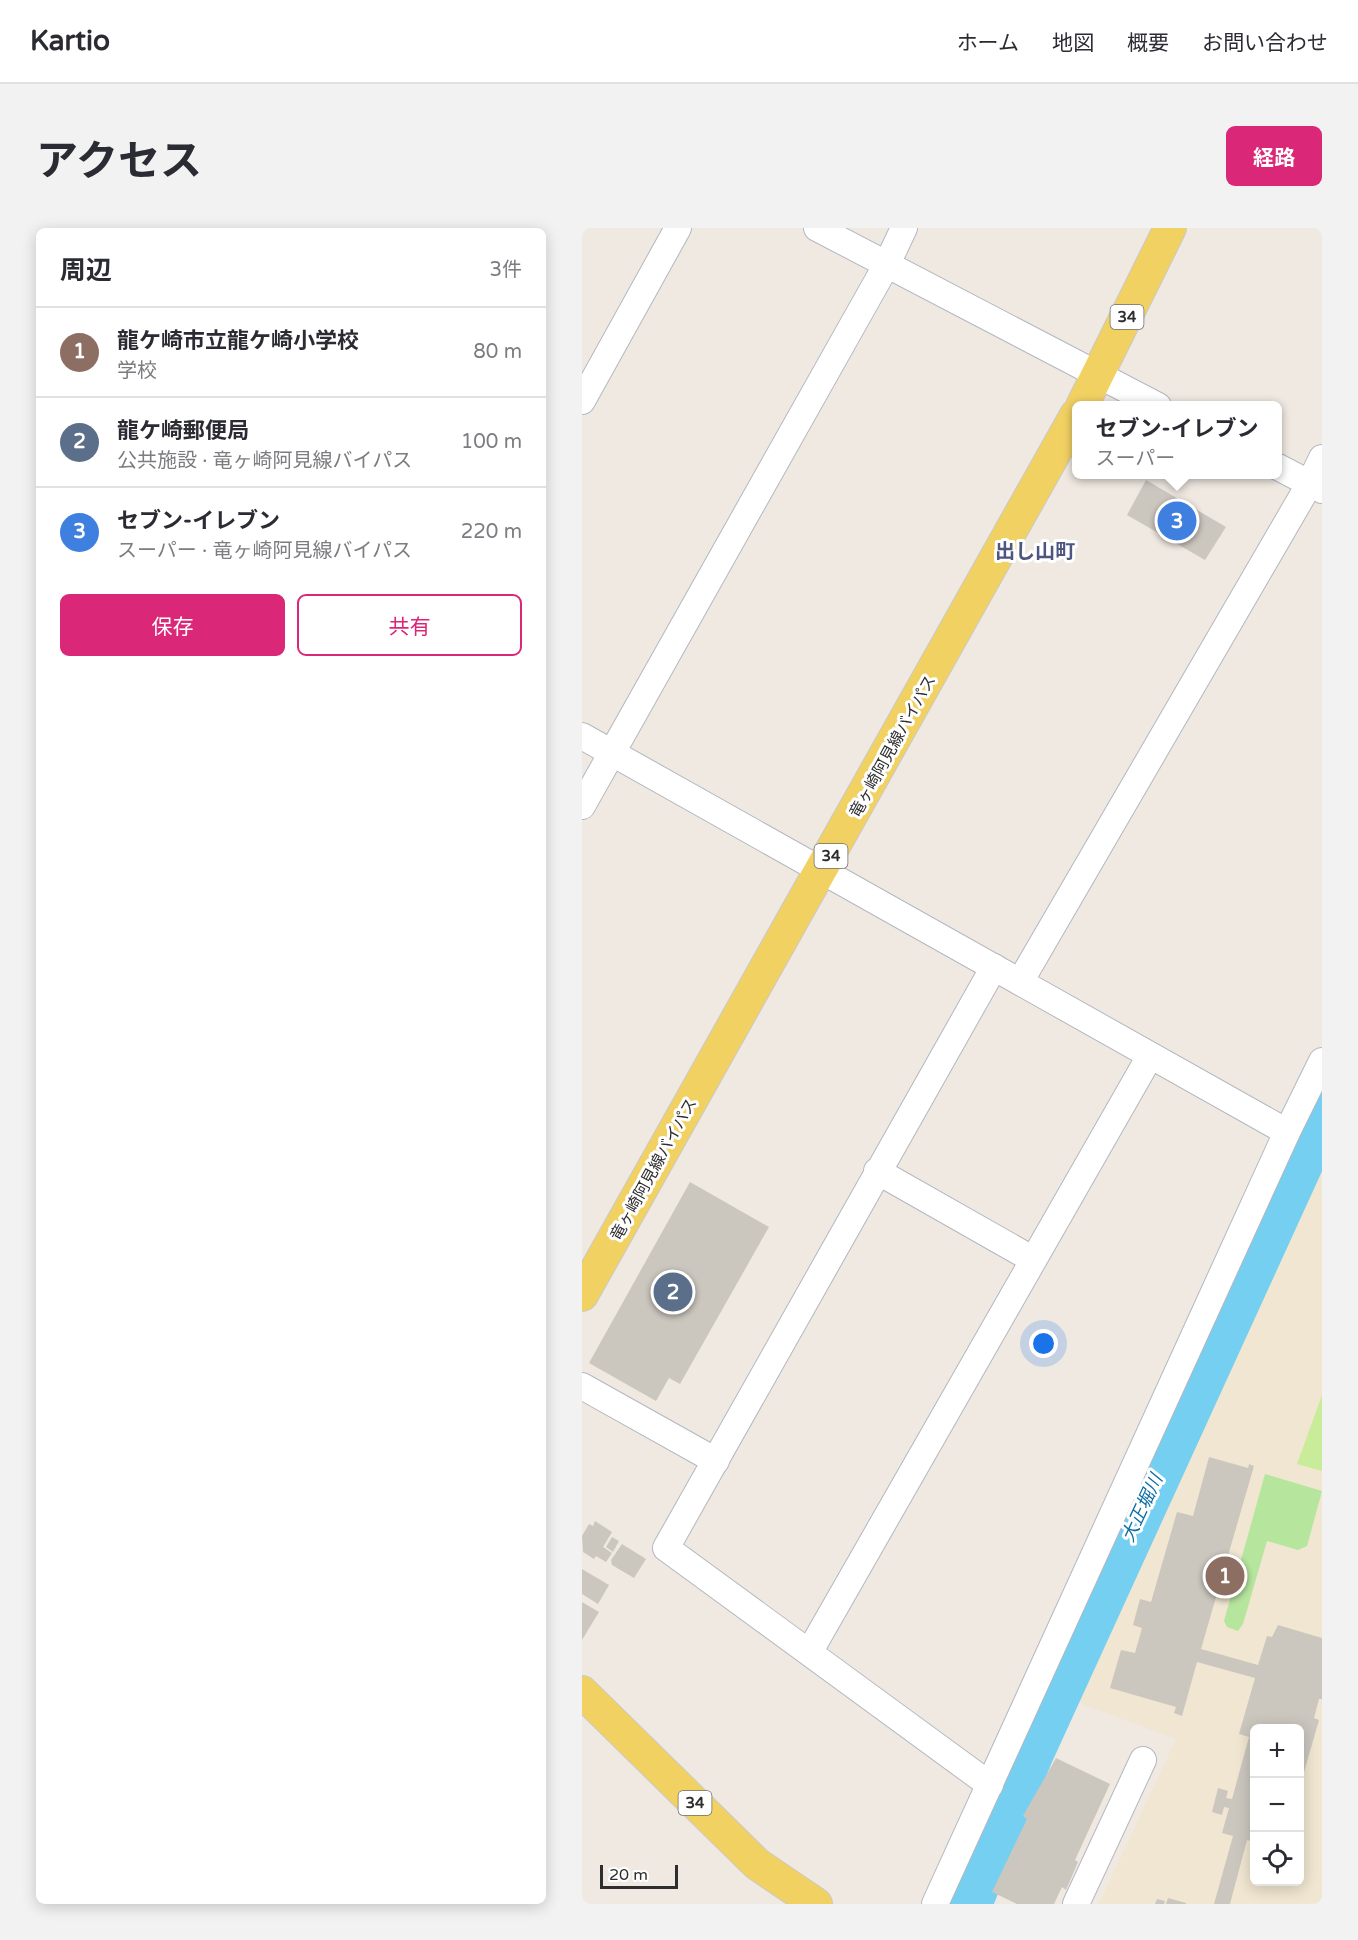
<!DOCTYPE html>
<html lang="ja">
<meta charset="utf-8">
<style>
:root{--surface:#fff;--page:#f2f2f3;--text:#2b2b33;--muted:#7c7c81;--line:#e1e1e2;--accent:#db2777}
body{margin:0;font-family:"Varela Round","Noto Sans JP",sans-serif;background:var(--page);color:var(--text)}
.controls{position:absolute;right:18px;bottom:18px;display:grid;overflow:hidden;border-radius:9px;box-shadow:0 3px 15px #0003}
.controls button{width:54px;height:54px;display:grid;place-items:center;padding:0;border:0;border-bottom:2px solid var(--line);background:var(--surface);color:var(--text);font:30px sans-serif}
.scale{position:absolute;left:18px;bottom:15px;width:78px;box-sizing:border-box;padding-left:6px;border:3px solid #2e2e2e;border-top:0;font-size:16px;line-height:21px;white-space:nowrap;color:#2e2e2e;-webkit-text-stroke:4px #fff;paint-order:stroke}
.you{position:absolute;left:462px;top:1116px;width:21px;height:21px;margin:-15px;border:4px solid #fff;border-radius:50%;background:#1a73e8;box-shadow:0 0 0 9px #1a73e833}
.badge{display:grid;place-items:center;width:39px;height:39px;border-radius:50%;background:var(--accent);color:#fff;font-size:20px;font-weight:700}
.pin{position:absolute;translate:-50% -50%;border:3px solid #fff;box-shadow:0 2px 6px #0006}
.popup{position:absolute;left:490px;top:173px;width:210px;height:78px;box-sizing:border-box;display:grid;place-content:center;border-radius:9px;background:var(--surface);filter:drop-shadow(0 2px 4px #0005);font-size:20px;white-space:nowrap;color:var(--muted)}
.popup b{font-size:22px;color:var(--text)}
.popup::after{content:'';position:absolute;left:50%;top:100%;margin-left:-12px;border:12px solid transparent;border-top-color:var(--surface)}
.list{margin:0;padding:0;list-style:none}
h2{display:flex;justify-content:space-between;align-items:center;height:78px;margin:0;padding:0 24px;font-size:26px}
h2 small{font-size:20px;font-weight:400;color:var(--muted)}
.list li{display:grid;grid-template-columns:39px 1fr auto;gap:18px;align-items:center;box-sizing:border-box;height:90px;padding:0 24px;border-top:2px solid var(--line)}
.list b{display:block;font-size:22px;white-space:nowrap}
.list p{margin:0;font-size:20px;white-space:nowrap;color:var(--muted)}
.list em{font-size:20px;font-style:normal;color:var(--muted)}
.actions{display:flex;gap:12px;padding:18px 24px}
.actions a{flex:1;padding:14px 0;border:2px solid var(--accent);border-radius:9px;text-align:center;font-size:21px;color:var(--accent)}
.actions .main{background:var(--accent);color:#fff}
.icon{flex:none;width:33px;height:33px;fill:none;stroke:currentColor;stroke-width:2;stroke-linecap:round;stroke-linejoin:round}
.map{position:relative;flex:none;width:740px;height:1676px;overflow:hidden;border-radius:9px}
header{display:flex;align-items:center;gap:36px;box-sizing:border-box;height:84px;padding:0 30px;background:var(--surface);border-bottom:2px solid var(--line)}
header strong{font-size:28px}
nav{display:flex;gap:33px;margin-inline-start:auto;font-size:21px}
.intro{display:flex;align-items:center;justify-content:space-between;box-sizing:border-box;height:144px;padding:0 36px}
h1{margin:0;font-size:42px}
.button{padding:15px 27px;border-radius:9px;background:var(--accent);color:#fff;font-size:21px;font-weight:700}
main{display:flex;gap:36px;padding:0 36px}
aside{flex:1;background:var(--surface);border-radius:9px;box-shadow:0 3px 15px #0003}
.map>svg:first-child{display:block}
.education{fill:#f0e6d1;fill-rule:evenodd}
.green{fill:#b6e59e}
.pitch{fill:#c9ec9a}
.lines{fill:none;stroke-linecap:round;stroke-linejoin:round}
.river{stroke:#75cff0;stroke-width:46}
.building{fill:#cbc7bf}
.minor-casing{stroke:#b4b7c1;stroke-width:28}
.major-casing{stroke:#c9c9c9;stroke-width:34}
.minor{stroke:#fff;stroke-width:26}
.major{stroke:#f2d163;stroke-width:32}
.labels{text-anchor:middle;stroke-width:6;stroke-linejoin:round;paint-order:stroke}
.shield{fill:#fff;stroke:#6d6d6d;stroke-width:1.5}
.shield-label{font-size:15px;font-weight:bold;fill:#2e2e2e}
.street-label{font-size:16px;fill:#2e2e2e;stroke:#fff}
.water-label{font-size:18px;font-style:italic;fill:#0d6fa3;stroke:#fff}
.quarter-label{font-size:20px;font-weight:bold;fill:#4d5680;stroke:#fff}
</style>
<header>
<strong>Kartio</strong>
<nav><a>ホーム</a><a>地図</a><a>概要</a><a>お問い合わせ</a></nav>
</header>
<div class="intro"><h1>アクセス</h1><a class="button">経路</a></div>
<main>
<aside>
<h2>周辺<small>3件</small></h2>
<ul class="list">
<li><span class="badge" style="background:#8d6e63">1</span><div><b>龍ケ崎市立龍ケ崎小学校</b><p>学校</p></div><em>80 m</em></li>
<li><span class="badge" style="background:#5c6f8a">2</span><div><b>龍ケ崎郵便局</b><p>公共施設 · 竜ヶ崎阿見線バイパス</p></div><em>100 m</em></li>
<li><span class="badge" style="background:#3f7fe0">3</span><div><b>セブン-イレブン</b><p>スーパー · 竜ヶ崎阿見線バイパス</p></div><em>220 m</em></li>
</ul>
<div class="actions"><a class="main">保存</a><a>共有</a></div>
</aside>
<div class="map">
<svg width="740" height="1676" viewBox="0 0 740 1676">
<rect width="100%" height="100%" fill="#efe9e1"/>
<path class="education" d="M740,929V1676H517L594,1511L492,1473L600,1222ZM672,1500H718V1654H672Z"/>
<polygon class="green" points="683,1246 740,1263 725,1318 716,1322 685,1313 661,1396 656,1403 645,1399 642,1393"/>
<polygon class="pitch" points="740,1167 740,1243 715,1236"/>
<g class="lines">
<polyline class="river" points="387,1676 448,1527 740,888"/>
</g>
<g class="building">
<polygon points="564,252 644,299 623,332 545,287"/>
<polygon points="108,954 187,999 98,1156 87,1150 74,1173 7,1135"/>
<polygon points="627,1229 666,1240 667,1236 672,1238 619,1421 676,1437 685,1408 690,1409 696,1397 740,1410 740,1471 737,1471 732,1490 737,1492 718,1558 718,1500 672,1500 672,1614 665,1612 648,1676 632,1676 651,1608 640,1605 647,1580 642,1579 640,1587 630,1584 636,1560 646,1563 644,1570 650,1571 667,1509 657,1506 673,1450 615,1434 600,1488 592,1485 594,1479 528,1460 539,1422 553,1425 560,1400 551,1397 558,1371 569,1374 595,1284 611,1288"/>
<polygon points="13,1293 30,1304 21,1319 30,1325 24,1334 14,1328 12,1331 1,1324 0,1308 7,1296 11,1298"/>
<polygon points="30,1309 37,1313 31,1324 24,1319"/>
<polygon points="40,1316 64,1331 52,1350 30,1337 29,1332"/>
<polygon points="0,1341 27,1357 16,1376 0,1366"/>
<polygon points="0,1374 17,1384 0,1412"/>
<polygon points="474,1530 528,1556 493,1632 496,1634 484,1662 480,1659 472,1676 435,1676 410,1664 445,1591 441,1588"/>
<polygon points="586,1670 604,1675 604,1676 584,1676"/>
<polygon points="575,1671 583,1673 582,1676 573,1676"/>
</g>
<g class="lines">
<defs>
<g id="minor">
<polyline points="235,0 576,178"/>
<polyline points="0,173 96,0"/>
<polyline points="696,239 740,262"/>
<polyline points="0,508 705,904"/>
<polyline points="0,578 305,36 322,0"/>
<polyline points="438,754 728,255 740,230"/>
<polyline points="295,943 450,1031"/>
<polyline points="0,1158 134,1233"/>
<polyline points="228,1423 568,828"/>
<polyline points="408,1557 84,1320 412,739"/>
<polyline points="353,1676 705,904 740,833"/>
<polyline points="494,1676 561,1532"/>
</g>
<g id="major">
<polyline points="500,178 588,0"/>
<polyline points="0,1067 494,187"/>
<polyline points="0,1464 175,1636 234,1676"/>
</g>
</defs>
<use href="#minor" class="minor-casing"/>
<use href="#major" class="major-casing"/>
<use href="#minor" class="minor"/>
<use href="#major" class="major"/>
</g>
<g class="labels">
<g class="shield">
<rect x="528.5" y="77" width="33" height="24" rx="4.5"/>
<rect x="232.5" y="616" width="33" height="24" rx="4.5"/>
<rect x="96.5" y="1563" width="33" height="24" rx="4.5"/>
</g>
<g class="shield-label">
<text x="545" y="94">34</text>
<text x="249" y="633">34</text>
<text x="113" y="1580">34</text>
</g>
<g class="street-label">
<text transform="translate(310 518) rotate(-61)" y="6">竜ヶ崎阿見線バイパス</text>
<text transform="translate(71 941) rotate(-61)" y="6">竜ヶ崎阿見線バイパス</text>
</g>
<g class="water-label">
<text transform="translate(560 1280) rotate(-65)" y="6">大正堀川</text>
</g>
<g class="quarter-label">
<text x="453" y="330">出し山町</text>
</g>
</g>
</svg>
<div class="controls">
<button>+</button>
<button>−</button>
<button><svg class="icon" aria-label="locate" viewBox="0 0 24 24"><circle cx="12" cy="12" r="6"/><path d="M12 2v4M12 18v4M2 12h4M18 12h4"/></svg></button>
</div>
<div class="scale">20 m</div>
<div class="you"></div>
<div class="pin badge" style="left:643px;top:1348px;background:#8d6e63">1</div>
<div class="pin badge" style="left:91px;top:1064px;background:#5c6f8a">2</div>
<div class="pin badge" style="left:595px;top:293px;background:#3f7fe0">3</div>
<div class="popup"><b>セブン-イレブン</b>スーパー</div>
</div>
</main>
